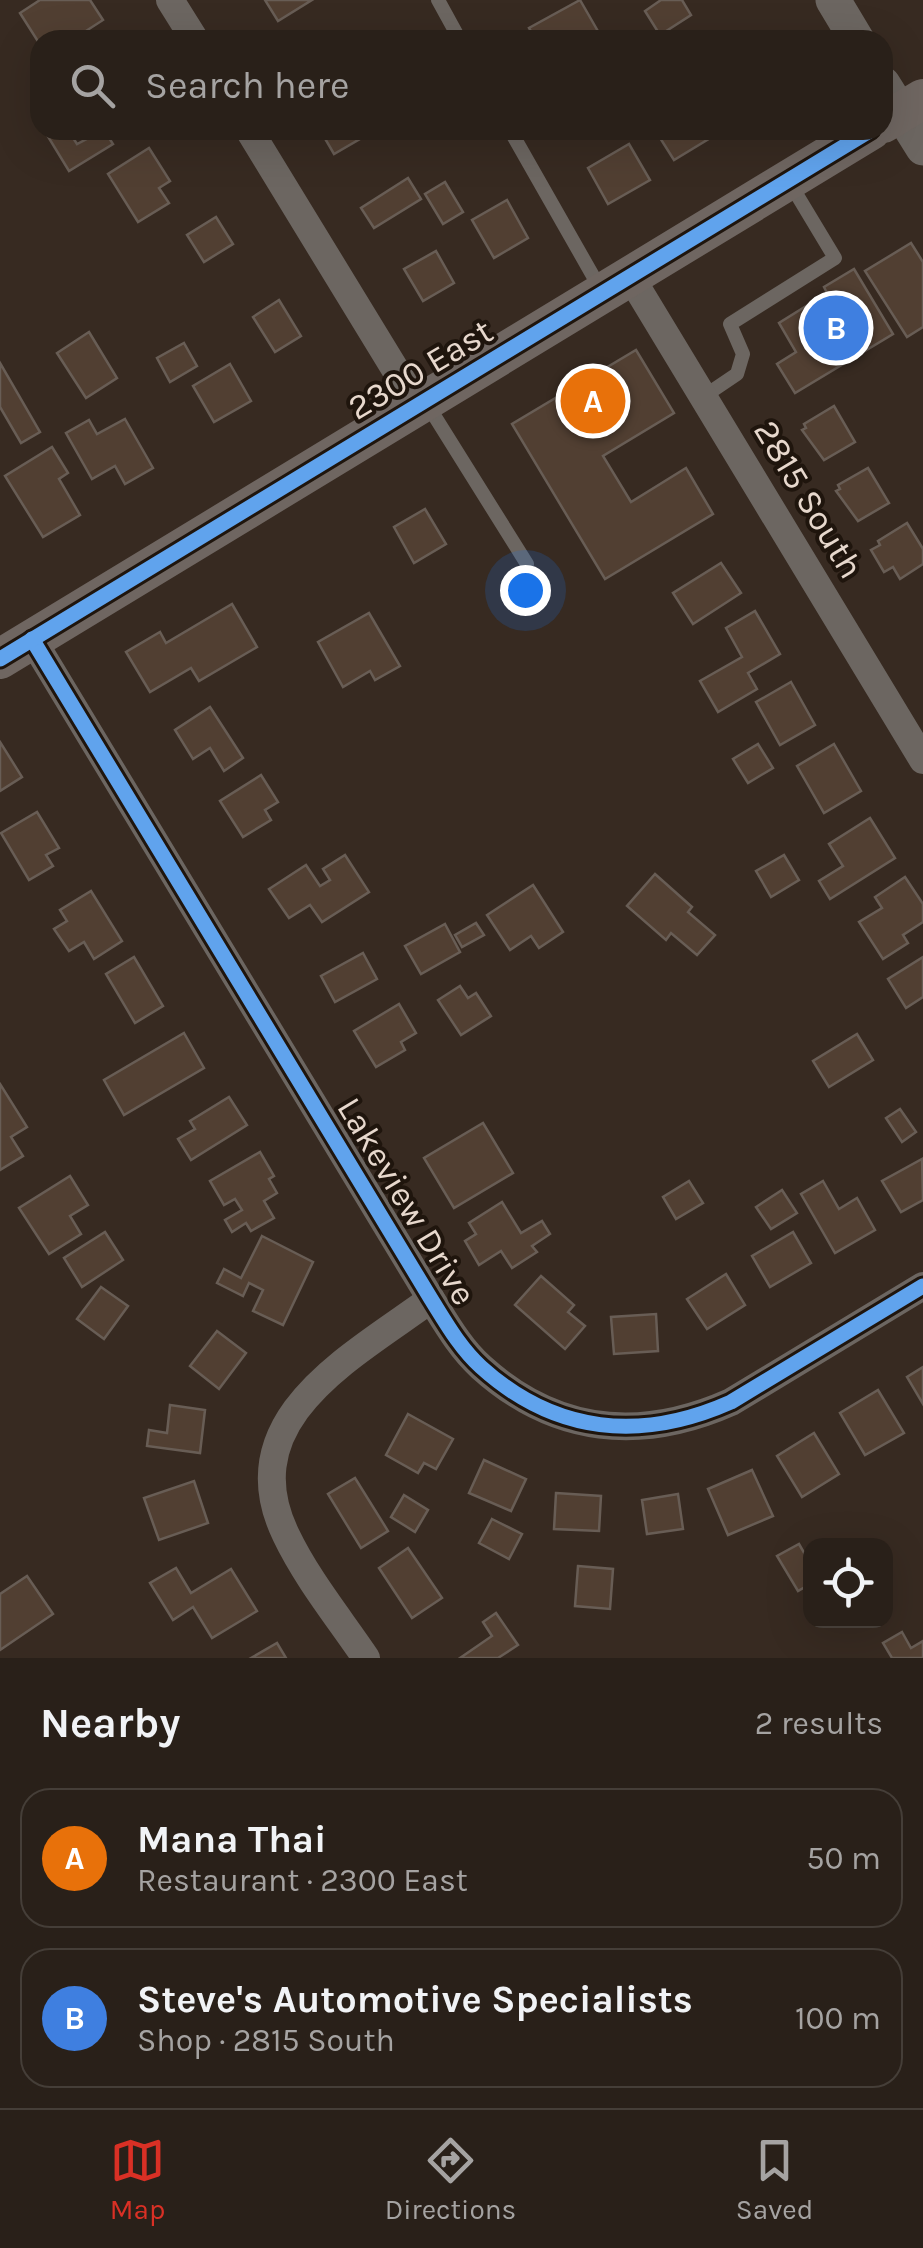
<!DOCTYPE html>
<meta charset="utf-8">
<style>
:root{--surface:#292019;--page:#312822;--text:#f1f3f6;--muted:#a5a3a2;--line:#453e38;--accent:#d93025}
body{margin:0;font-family:Karla,sans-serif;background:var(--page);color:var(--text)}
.controls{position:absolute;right:30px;bottom:30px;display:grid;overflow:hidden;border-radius:20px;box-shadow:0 10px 40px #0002}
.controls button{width:90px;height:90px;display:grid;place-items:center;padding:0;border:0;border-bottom:2px solid var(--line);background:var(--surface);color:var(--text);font:50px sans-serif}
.you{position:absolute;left:525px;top:590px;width:35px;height:35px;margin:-25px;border:8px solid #fff;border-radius:50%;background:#1a73e8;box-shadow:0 0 0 15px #1a73e833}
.badge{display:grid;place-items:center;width:65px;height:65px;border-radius:50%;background:var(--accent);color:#fff;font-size:32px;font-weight:700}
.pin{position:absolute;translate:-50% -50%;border:5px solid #fff;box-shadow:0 2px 10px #0006}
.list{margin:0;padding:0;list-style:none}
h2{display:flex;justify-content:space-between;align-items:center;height:130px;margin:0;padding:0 40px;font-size:42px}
h2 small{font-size:32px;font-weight:400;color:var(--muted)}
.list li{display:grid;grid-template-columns:65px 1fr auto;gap:30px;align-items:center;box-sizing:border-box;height:140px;margin:0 20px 20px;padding:0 20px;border:2px solid var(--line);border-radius:30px}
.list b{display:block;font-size:38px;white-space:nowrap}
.list p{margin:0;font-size:32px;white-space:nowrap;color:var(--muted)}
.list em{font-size:32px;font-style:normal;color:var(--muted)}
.icon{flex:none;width:55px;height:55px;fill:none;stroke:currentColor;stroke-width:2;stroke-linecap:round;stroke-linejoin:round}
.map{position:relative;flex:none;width:923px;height:1658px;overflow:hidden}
.search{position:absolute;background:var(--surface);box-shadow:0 10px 40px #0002;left:30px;right:30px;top:30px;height:110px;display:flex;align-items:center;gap:25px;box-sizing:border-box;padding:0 35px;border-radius:30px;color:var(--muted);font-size:38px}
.sheet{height:450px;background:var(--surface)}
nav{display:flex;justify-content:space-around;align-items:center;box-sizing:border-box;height:140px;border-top:2px solid var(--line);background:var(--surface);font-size:28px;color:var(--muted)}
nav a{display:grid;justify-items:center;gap:5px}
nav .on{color:var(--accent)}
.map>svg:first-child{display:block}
.building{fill:#513f32;stroke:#685d55;stroke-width:2.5}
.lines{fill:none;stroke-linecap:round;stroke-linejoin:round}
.service{stroke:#6c6661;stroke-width:14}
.minor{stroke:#6c6661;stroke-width:28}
.tertiary{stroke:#6c6661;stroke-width:35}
.secondary{stroke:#6f6661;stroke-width:40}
.cycleway-casing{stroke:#1f150d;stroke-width:21}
.cycleway{stroke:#60a3ed;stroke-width:15}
.labels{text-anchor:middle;stroke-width:8;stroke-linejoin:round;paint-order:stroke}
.street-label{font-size:35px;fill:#e7d8cd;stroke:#1f150d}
</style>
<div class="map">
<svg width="923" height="1658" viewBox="0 0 923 1658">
<rect width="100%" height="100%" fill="#372a21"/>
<g class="building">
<polygon points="40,0 90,0 103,20 72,40 50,40 48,37 39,43 20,13"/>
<polygon points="265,0 312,0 278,21"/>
<polygon points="580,0 603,40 536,40 529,28"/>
<polygon points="661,0 682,0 691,15 660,35 645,11"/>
<polygon points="44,130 74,130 70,133 77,144 104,130 113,144 69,171"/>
<polygon points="320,130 361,130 365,136 334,154"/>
<polygon points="655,130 731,130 724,134 722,131 674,160"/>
<polygon points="629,144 650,180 608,204 588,168"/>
<polygon points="149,148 170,181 159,188 169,203 138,222 108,174"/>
<polygon points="408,178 421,199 374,228 361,208"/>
<polygon points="445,182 463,212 443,224 425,194"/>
<polygon points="507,200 528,238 494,258 472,220"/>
<polygon points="216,217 233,244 204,262 187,235"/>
<polygon points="911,243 923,262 923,327 907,337 865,271"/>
<polygon points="436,251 454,283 423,301 404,269"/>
<polygon points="854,269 893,334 795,393 777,364 796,352 779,323 827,293 824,287"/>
<polygon points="279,300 301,336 275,352 253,317"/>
<polygon points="89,332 117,378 86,398 57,353"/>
<polygon points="184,343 197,366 170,382 157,358"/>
<polygon points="636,350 674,413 603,456 631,502 686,468 713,514 605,579 512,424"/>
<polygon points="0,363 40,432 21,443 0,407"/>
<polygon points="230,364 251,401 214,422 193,386"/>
<polygon points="834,406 855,442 824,460 802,430 806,428 804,424"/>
<polygon points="125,419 153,468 125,484 115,466 92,479 66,433 89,420 97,434"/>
<polygon points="52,447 68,473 59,479 80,515 43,537 5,476"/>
<polygon points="868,468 889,503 858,521 836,491 840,489 838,485"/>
<polygon points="425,509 446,544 414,563 394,527"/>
<polygon points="907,523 923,549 923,564 900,579 893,567 884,572 871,550 880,545 878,541"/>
<polygon points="721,563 741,593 693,624 673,593"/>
<polygon points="232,604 257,647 199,681 191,668 150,692 126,652 160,632 166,643"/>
<polygon points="755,611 780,654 748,673 757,689 718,712 700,681 742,657 726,628"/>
<polygon points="369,613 400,666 375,680 370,671 343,687 318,642"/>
<polygon points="791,682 815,725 780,745 756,702"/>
<polygon points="210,707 243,758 224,771 210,748 193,759 175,730"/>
<polygon points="0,742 22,777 0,791"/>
<polygon points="758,744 773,768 748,783 733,759"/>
<polygon points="834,744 861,791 824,813 797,766"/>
<polygon points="261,775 278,802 265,810 271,820 243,837 220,801"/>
<polygon points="37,812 59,848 46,855 53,866 29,880 1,833"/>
<polygon points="870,818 895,858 830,899 819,881 843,866 829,844"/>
<polygon points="345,855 369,892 322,922 310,905 289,918 269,889 306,865 320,886 330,880 323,869"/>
<polygon points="784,855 799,880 771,897 756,871"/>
<polygon points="655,874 692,907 688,912 715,935 697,955 671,933 666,940 627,906"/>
<polygon points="905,877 923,904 923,922 903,935 908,943 883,959 859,922 882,908 875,897"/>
<polygon points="533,885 563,932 539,948 531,936 510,950 487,915"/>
<polygon points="91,891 122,941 94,959 84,942 69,951 54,929 67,921 60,910"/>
<polygon points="476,923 484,935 462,947 455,935"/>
<polygon points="445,924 460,952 421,974 405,946"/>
<polygon points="363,953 377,979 335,1002 321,976"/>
<polygon points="134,957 163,1006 135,1023 106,974"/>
<polygon points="923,957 923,997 906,1008 888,979"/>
<polygon points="460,986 468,998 476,993 491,1016 461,1035 438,1000"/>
<polygon points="399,1004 416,1033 401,1042 405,1050 376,1067 354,1031"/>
<polygon points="184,1033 204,1068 124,1115 104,1080"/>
<polygon points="857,1034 873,1060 829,1087 813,1061"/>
<polygon points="0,1084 27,1127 11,1137 23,1156 0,1170"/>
<polygon points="229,1097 247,1125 191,1160 178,1139 195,1129 190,1121"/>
<polygon points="900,1109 916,1132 902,1142 886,1118"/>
<polygon points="483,1123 513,1173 454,1208 424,1158"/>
<polygon points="260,1152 274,1176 269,1179 277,1193 264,1201 274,1218 251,1231 246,1223 232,1232 225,1220 242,1210 235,1199 224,1205 210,1181"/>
<polygon points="922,1159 923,1200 901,1212 882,1181"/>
<polygon points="70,1176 88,1205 70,1216 81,1234 49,1254 19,1208"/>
<polygon points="689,1181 703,1203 676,1219 663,1197"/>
<polygon points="823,1181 839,1209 857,1198 875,1230 835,1253 801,1194"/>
<polygon points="782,1190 797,1213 771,1229 756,1207"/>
<polygon points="502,1202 521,1233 542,1221 550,1234 532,1246 537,1252 512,1268 501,1251 479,1265 465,1241 476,1234 469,1223"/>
<polygon points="105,1232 123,1260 82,1287 64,1258"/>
<polygon points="793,1232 811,1263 770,1287 752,1256"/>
<polygon points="262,1236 313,1262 283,1325 253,1311 263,1290 249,1283 243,1296 217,1283 224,1269 241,1278"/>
<polygon points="726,1274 745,1305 707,1329 687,1299"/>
<polygon points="541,1276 574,1305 568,1312 585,1326 565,1349 515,1305"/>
<polygon points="101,1287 128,1306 104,1339 77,1319"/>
<polygon points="656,1314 658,1351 614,1354 611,1317"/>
<polygon points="217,1331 246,1353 219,1389 190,1366"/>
<polygon points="923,1367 923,1404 907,1377"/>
<polygon points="878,1390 904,1433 865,1455 840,1413"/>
<polygon points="170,1405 205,1410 200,1453 147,1446 149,1430 167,1433"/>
<polygon points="408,1414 453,1439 436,1469 424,1463 418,1473 386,1455"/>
<polygon points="814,1433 839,1474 802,1497 777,1456"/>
<polygon points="484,1460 526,1479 511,1511 469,1493"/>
<polygon points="752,1470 773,1516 728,1535 708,1489"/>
<polygon points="355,1478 388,1531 361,1548 328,1494"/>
<polygon points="194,1481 208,1523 159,1540 144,1498"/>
<polygon points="556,1493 601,1496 599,1531 554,1529"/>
<polygon points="678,1494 683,1529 647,1534 642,1500"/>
<polygon points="404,1495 428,1510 415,1532 391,1517"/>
<polygon points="492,1519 522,1534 509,1559 479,1543"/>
<polygon points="799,1544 810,1563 810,1584 798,1591 777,1556"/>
<polygon points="408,1548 442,1598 412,1618 379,1568"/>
<polygon points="578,1566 613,1569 610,1609 575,1606"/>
<polygon points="176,1568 191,1593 231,1569 257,1611 212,1638 193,1607 173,1620 150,1583"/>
<polygon points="27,1576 53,1614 0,1650 0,1594"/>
<polygon points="496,1613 518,1645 498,1658 460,1658 492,1636 483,1622"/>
<polygon points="902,1632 911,1648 923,1641 923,1658 892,1658 883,1643"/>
<polygon points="277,1643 286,1658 251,1658"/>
</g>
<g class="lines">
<g class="service">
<polyline points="438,0 460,40"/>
<polyline points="510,130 601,290"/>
<polyline points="703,397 737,374 743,354 730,324 835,258 791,185"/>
<polyline points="427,404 527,564"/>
</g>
<g class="minor">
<polyline points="170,0 195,40"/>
<polyline points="249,130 417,405"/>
<polyline points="630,276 923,760"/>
<path d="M32,639L431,1299C446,1323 460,1348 481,1367C555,1434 641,1442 731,1402L923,1286"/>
<path d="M366,1658C339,1618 307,1579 286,1535C230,1419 352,1357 431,1299"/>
</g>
<g class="tertiary">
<polyline points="833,0 857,40"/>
<polyline points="883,84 923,148"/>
</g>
<g class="secondary">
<polyline points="883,123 923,99"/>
<polyline points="0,659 871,130"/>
</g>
<defs>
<g id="cycleway">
<path d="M32,639L431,1299C446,1323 460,1348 481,1367C555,1434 641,1442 731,1402L923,1286"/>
<polyline points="0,659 871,130"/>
</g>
</defs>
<use href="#cycleway" class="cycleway-casing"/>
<use href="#cycleway" class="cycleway"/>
</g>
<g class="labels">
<g class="street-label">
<text transform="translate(420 369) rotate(-31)" y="12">2300 East</text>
<text transform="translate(809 499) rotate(59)" y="12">2815 South</text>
<text transform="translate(407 1201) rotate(59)" y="12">Lakeview Drive</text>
</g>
</g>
</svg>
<div class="controls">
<button><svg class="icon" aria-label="locate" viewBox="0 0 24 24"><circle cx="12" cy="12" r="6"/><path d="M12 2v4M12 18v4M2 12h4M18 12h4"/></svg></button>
</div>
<div class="you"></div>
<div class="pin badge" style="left:593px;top:401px;background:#e8710a">A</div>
<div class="pin badge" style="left:836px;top:328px;background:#3f7fe0">B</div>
<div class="search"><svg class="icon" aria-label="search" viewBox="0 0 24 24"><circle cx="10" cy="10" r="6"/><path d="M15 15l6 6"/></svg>Search here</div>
</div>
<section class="sheet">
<h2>Nearby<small>2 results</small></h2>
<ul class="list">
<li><span class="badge" style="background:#e8710a">A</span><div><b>Mana Thai</b><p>Restaurant · 2300 East</p></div><em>50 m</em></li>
<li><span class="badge" style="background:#3f7fe0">B</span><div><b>Steve's Automotive Specialists</b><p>Shop · 2815 South</p></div><em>100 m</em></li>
</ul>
</section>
<nav>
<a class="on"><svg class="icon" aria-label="map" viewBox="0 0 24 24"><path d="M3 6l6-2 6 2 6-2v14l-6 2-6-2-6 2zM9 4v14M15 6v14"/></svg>Map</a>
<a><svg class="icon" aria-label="directions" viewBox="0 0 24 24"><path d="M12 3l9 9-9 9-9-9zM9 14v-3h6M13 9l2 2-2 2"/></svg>Directions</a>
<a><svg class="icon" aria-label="saved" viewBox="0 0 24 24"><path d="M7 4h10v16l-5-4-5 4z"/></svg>Saved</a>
</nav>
